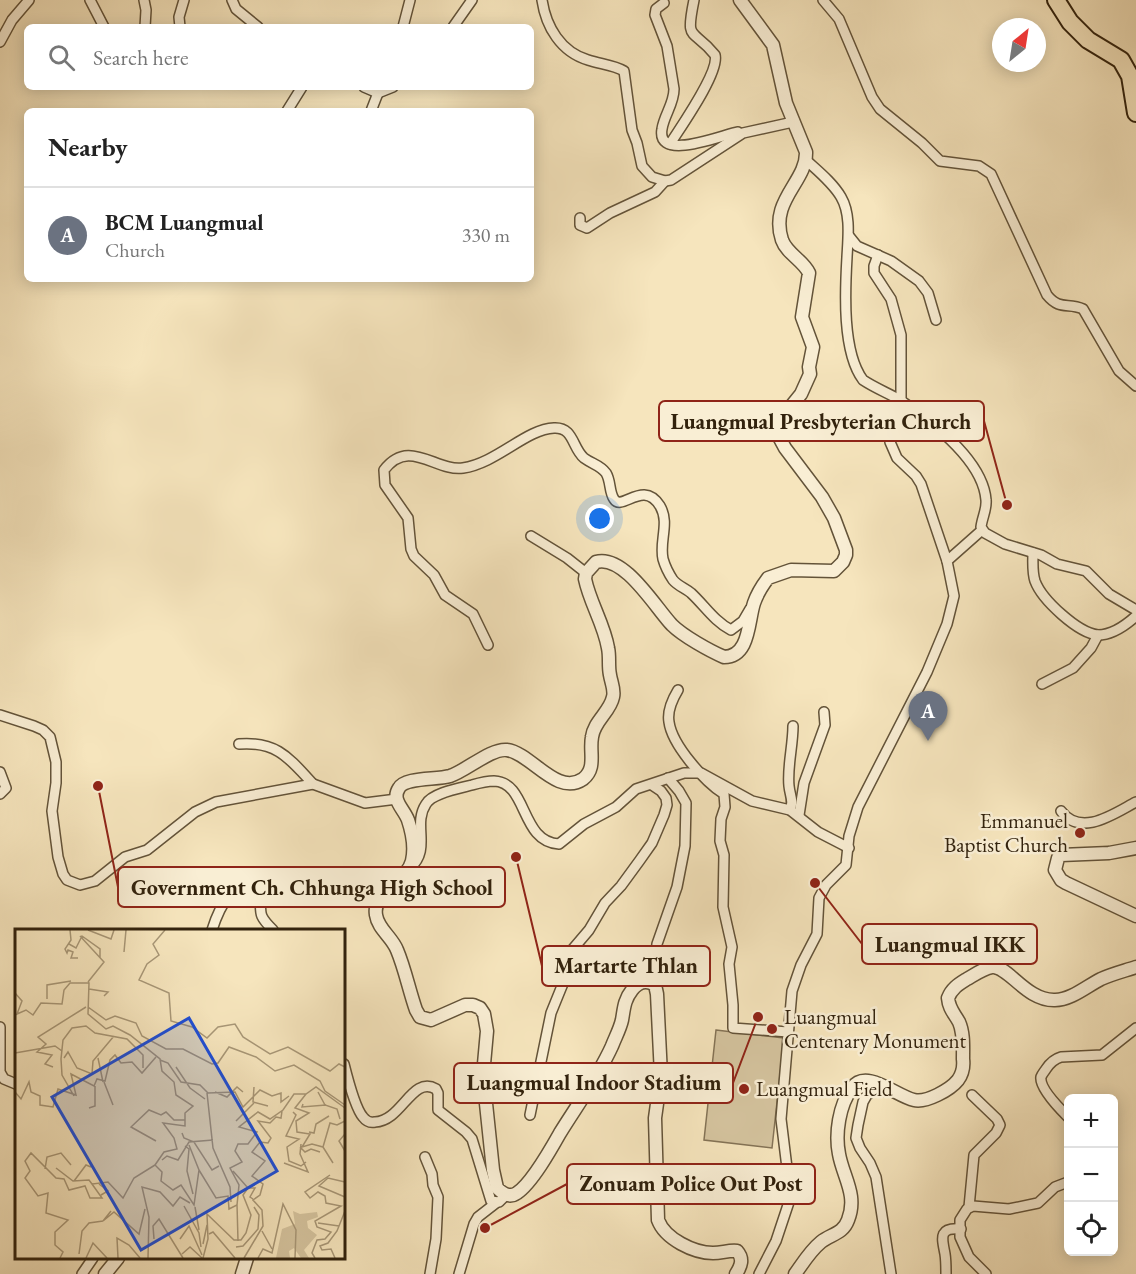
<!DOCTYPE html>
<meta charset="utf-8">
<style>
:root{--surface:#fff;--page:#f6f6f6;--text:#222;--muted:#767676;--line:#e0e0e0;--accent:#b45309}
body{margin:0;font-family:"EB Garamond",serif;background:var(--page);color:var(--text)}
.controls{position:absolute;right:18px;bottom:18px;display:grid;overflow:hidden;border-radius:9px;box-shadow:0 3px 15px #0003}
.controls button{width:54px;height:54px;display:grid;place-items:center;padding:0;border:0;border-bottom:2px solid var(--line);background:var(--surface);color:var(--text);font:30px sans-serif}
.compass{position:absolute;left:992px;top:18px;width:54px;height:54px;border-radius:50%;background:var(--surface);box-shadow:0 3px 15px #0003;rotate:30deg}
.you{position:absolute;left:600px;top:519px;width:21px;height:21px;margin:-15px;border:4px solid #fff;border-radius:50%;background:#1a73e8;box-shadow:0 0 0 9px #1a73e833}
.badge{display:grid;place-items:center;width:39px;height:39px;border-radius:50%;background:var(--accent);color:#fff;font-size:20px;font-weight:700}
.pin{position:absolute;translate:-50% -50px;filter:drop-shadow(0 2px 3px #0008)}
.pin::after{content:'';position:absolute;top:32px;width:21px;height:18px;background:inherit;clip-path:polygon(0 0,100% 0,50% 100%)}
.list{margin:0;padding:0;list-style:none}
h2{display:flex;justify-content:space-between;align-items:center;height:78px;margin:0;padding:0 24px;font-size:26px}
h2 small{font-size:20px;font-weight:400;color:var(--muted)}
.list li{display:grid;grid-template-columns:39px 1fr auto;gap:18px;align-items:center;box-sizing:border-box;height:96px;padding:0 24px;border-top:2px solid var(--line)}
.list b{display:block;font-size:22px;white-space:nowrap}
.list p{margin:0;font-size:20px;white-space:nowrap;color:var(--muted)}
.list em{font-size:20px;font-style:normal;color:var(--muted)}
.icon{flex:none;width:33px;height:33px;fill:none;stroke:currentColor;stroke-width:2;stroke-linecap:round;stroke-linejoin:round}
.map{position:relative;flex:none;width:1136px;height:1274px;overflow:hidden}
.search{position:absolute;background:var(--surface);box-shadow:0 3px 15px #0003;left:24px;top:24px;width:510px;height:66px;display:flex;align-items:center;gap:15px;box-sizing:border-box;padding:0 21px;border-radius:9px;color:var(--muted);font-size:22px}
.panel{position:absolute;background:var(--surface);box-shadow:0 3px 15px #0003;left:24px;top:108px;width:510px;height:174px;border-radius:9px}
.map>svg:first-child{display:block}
.green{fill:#d5c49f;stroke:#847356;stroke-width:1.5}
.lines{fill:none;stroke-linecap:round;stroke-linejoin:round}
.minor-casing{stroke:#635339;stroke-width:12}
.tertiary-casing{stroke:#635339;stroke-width:15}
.trunk-casing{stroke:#32220d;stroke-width:20}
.minor{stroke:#f9eed4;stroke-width:9}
.tertiary{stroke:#f9eed4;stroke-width:12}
.trunk{stroke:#f6e5bd;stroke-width:16}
.poi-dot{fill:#8f2418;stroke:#f9eed4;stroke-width:2}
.labels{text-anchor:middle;stroke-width:5;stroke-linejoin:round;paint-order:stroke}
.poi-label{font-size:21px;fill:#32220d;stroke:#f9eed4;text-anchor:start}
.inset-road{fill:none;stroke:#a89777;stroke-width:1.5}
.view{fill:#1d4ed8;fill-opacity:0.15;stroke:#1d4ed8;stroke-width:3}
.inset-edge{fill:none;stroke:#32220d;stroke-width:3}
.leader{fill:none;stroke:#8f2418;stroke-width:2}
.callout-dot{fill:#8f2418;stroke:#f9eed4;stroke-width:2}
.callout{fill:#f9eed4;stroke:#8f2418;stroke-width:2}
.callout-label{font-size:22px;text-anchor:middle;font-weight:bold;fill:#32220d}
</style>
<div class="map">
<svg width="1136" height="1274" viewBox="0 0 1136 1274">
<rect width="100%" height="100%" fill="#f6e5bd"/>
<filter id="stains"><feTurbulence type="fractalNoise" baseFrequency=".00333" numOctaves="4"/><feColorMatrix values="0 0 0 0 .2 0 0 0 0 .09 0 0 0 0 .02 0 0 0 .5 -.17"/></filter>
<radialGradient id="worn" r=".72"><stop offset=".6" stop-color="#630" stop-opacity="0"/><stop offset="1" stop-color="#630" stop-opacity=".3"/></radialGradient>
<polygon class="green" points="716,1030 784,1038 772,1148 704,1140"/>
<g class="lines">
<defs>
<g id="minor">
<polyline points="90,0 104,27"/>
<polyline points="144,0 146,10 145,27"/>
<polyline points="232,0 236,9 258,27"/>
<path d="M542,0C546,27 561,52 588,60C600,64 614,65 624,71L632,130L637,143L642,166L652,177L665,181L671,180L743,133L793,122"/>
<path d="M823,0L839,19L872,97L880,109L922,143L940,161L979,166L991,174L1047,295C1060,311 1068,302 1083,309L1119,371L1136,386"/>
<path d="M664,3L656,9L655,15L667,46L674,89C674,104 664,115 662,129C656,163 724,134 738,132"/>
<polyline points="180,27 179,17 184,0"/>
<polyline points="403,27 410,0"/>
<polyline points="453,27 472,0"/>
<polyline points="0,42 12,20 29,0"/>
<polyline points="364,87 378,93 393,87"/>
<polyline points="287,111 302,87"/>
<polyline points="371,111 378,93"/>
<path d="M670,144C680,128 720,72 715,55C693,27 685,44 694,0"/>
<path d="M806,160C818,171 833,183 841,197C851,214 848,238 847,257C845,291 842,352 863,380C875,388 888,393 900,400C931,421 983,460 986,500C987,509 982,518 981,527L985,533L1005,544L1041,555L1057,564L1086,571L1109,594L1136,610"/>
<polyline points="580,218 580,225 587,228 610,213 655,192 665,181"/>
<polyline points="849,236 857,246 891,261 919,281 928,293 936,320"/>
<polyline points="878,255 874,266 874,273 891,299 901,335 901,401 890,426 890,442 897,458 916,476 921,484 947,561"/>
<polyline points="531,536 567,558 586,573"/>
<path d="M1033,553C1033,562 1032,572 1035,581C1042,600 1078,633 1098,635C1113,635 1126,625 1136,616"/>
<path d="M488,645L473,614L445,595L434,575L414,556L411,549L408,518L385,485L384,470C409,437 436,472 463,468C497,463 526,429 554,428C574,427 572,448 584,458C592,464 600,465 606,473C611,481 609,492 614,499C622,512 643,479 660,506C670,523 659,541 663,559C665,566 669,574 673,580C678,586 685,588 691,593C705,606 714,621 731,630L743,621L750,609"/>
<polyline points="1042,684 1073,668 1091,648 1098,635"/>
<path d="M678,690C672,700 667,711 669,722C672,745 705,782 724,794L725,807L721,819L720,841L724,855L723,907L732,947L729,964L733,1005V1028L788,1032"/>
<polyline points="0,715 34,726 43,730 50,737 56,762 56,783 52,811 58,857 63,874 67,880 80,885 95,881 125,857 147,850 195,812 216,802 313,784 365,803 397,799"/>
<path d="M239,744C277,741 289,758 313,784"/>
<polyline points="0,772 6,788 0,794"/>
<path d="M790,810C794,801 790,796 789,786C787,767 793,746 793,726"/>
<path d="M1061,811C1081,838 1115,813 1136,802"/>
<polyline points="799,815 804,783 825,725 824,712"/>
<path d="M410,868C432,849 412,825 426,804C432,793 460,788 472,785C479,783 487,781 494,781C528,782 520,842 559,844L584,824L616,807L636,789L684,773H701L752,801L790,810L818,832L849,848"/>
<path d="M212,930C217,914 237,865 260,891C262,914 256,913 273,930"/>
<polyline points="653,983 657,944 677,887 685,846 686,803 679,791 668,778"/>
<polyline points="0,1027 0,1072 4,1079 16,1084"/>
<path d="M344,1064C347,1076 355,1108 363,1117C366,1121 370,1123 375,1122C402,1121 412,1075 436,1089L438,1093V1110L466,1132L472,1139L491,1201L499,1202L506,1195"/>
<polyline points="889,1092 873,1091 867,1095 863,1102 858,1125 856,1138 860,1148 870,1163 876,1177 891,1274"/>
<polyline points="530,1115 551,1013 564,981 572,950 589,930 605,903 621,886 640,860 652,843 664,815 667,805 666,798 661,791 652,785"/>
<path d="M1068,1117C1061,1110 1039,1088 1041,1077C1042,1074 1044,1072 1046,1069C1050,1063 1054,1059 1061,1057L1102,1055L1136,1028"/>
<polyline points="425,1157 432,1174 433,1185 438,1197 436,1239 430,1274"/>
<polyline points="969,1207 974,1155 996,1133 1000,1125 997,1119 972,1095"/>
<polyline points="82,1274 93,1258"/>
<polyline points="459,1274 474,1224 478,1217 496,1203"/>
<polyline points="759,1274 776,1241 789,1202 789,1184 781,1119 792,991 801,965 817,934 819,898 826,885 846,865 849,836 858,807 927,672 947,624 954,596 947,561 982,530"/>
<path d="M946,1274C946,1267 946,1260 945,1254C942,1238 938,1227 961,1229"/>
<polyline points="986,1274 969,1257 960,1237 960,1220 967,1209 973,1206 1009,1209 1038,1203 1055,1187 1068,1182"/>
</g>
<g id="tertiary">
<polyline points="1136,848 1109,853 1061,855 1058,858 1055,870 1061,880 1066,883 1136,916"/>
<polyline points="105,1274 118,1258"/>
<polyline points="242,1274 247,1258"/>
<path d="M736,1274C741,1266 744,1259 737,1251C729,1250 722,1253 713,1253C694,1253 665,1239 658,1220L655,1118L661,1075L657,994L655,985C646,979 638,982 632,990C624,1000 624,1009 622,1020C620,1029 615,1038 612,1046C598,1077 578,1104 560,1133C551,1149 532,1183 517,1193C510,1198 503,1194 497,1188L493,1170L483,1075L487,1031L484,1014L480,1008L473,1005H465L431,1020L420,1017L416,1010C409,990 405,969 397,950C392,937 378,929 376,915C372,890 407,882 412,861C415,848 412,832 408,820C404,809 391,800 399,788C405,777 436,780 450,776C466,771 491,748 507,750C531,753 557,797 583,779C597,768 589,752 592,737C594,721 610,712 613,697C615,690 611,682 610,675C608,666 610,657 608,648C604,624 590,603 585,579L586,573L596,562C624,554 655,607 672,625C683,636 710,651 724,657C750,657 748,621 754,603C757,594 762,586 768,578L791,570L834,571L843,562L846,555V550L834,518L822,497L785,448L778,435L780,420L801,394L810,374L809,367L813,347L802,317L809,273C803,260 787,254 782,240C769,200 807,182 806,152L786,103L773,45L740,0"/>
<path d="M795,1274C803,1263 810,1251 821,1242C831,1234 843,1234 848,1220C858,1195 843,1177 839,1154C835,1134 839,1105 852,1088C866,1068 896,1096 914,1100C926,1103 950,1090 958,1080C963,1073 964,1067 963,1059C963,1047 964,1033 959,1022C954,1013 949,1009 948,998C952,988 959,984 967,979C974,975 984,968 992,967C1008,965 1026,1001 1055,1000C1071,1000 1087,986 1101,979C1112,974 1124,971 1136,967"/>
</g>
<polyline id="trunk" points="1056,0 1070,22 1088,40 1121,60 1130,76 1136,113"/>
</defs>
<use href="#minor" class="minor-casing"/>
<use href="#tertiary" class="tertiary-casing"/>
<use href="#trunk" class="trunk-casing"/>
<use href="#minor" class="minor"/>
<use href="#tertiary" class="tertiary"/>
<use href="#trunk" class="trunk"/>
</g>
<g class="poi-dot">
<circle cx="1080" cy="833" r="6"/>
<circle cx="772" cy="1029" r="6"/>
<circle cx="744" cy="1089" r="6"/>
</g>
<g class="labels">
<g class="poi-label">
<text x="1068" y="828" text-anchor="end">Emmanuel<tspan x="1068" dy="24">Baptist Church</tspan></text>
<text x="784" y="1024">Luangmual<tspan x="784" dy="24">Centenary Monument</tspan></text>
<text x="756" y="1096">Luangmual Field</text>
</g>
</g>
<g transform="translate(15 929)">
<rect width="330" height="330" fill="#f6e5bd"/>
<path d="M278,282L285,285L302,283L303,288L292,292L293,299L302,306L289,321L294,329H286L279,319L274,322L275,329H261L267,300L280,295Z" fill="#d5c49f"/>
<path class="inset-road" d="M55,1L56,11L50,20L52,24L53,21L58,23L56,29H63M73,1L96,10L99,1M150,1L138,15L144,26L132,35L124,51L154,64L156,92L177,98L192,109L203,98L220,95L228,108L255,125L273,118L315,142L324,135L330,138M65,7L89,33L73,53M54,15L61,19L67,7L85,20V29M109,23L111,1M74,60L93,63L89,67M0,64L7,72L2,85L11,81L18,86L26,74L47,75L49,61L55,54H74L73,85L91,100L98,97L115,106L145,130L147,142L159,153L161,166L178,177L170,184V197L148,194L159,209L162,220L149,223L140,236L147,243L146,252L158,261L166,256L179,276L184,241L201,269L213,267L214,280L222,276L224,256L215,239L227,233L220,222L223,215H233L242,203L224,198L243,183L255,190L268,181L279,165H291L301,158L330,179M32,70V56L56,52M73,78L91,91L100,87L121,94L127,107L151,120H168L197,135L203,134L214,118L241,128L260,142L279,136L305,152L310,162L330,176M0,124L40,117L47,122M49,129L53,123L62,139L77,145L78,132L99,107M83,129L88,153M145,131L153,134L166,153L185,156L193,164L220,163L228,178L245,161L257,167L266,164V173L274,167M38,138L30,135L37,126L22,123L31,115L23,108L71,78M161,138L175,159L190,170M89,153L98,176M239,158L238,173L253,177M0,163L6,170L14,153L16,163L25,167V176L38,178L43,160L61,166L56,145L79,157L82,150L90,152L95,131L100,126L106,134L117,133L127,144L141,128M200,163L212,168L222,158L228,163M303,163L310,176L322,180L325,190M192,164L198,219L215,258L216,273M291,165L280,179L294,184L281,192L282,203L295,205L287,218L297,215L308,218L315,194L322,196L330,192M59,167L47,146L46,130L48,111L57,99L71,97L80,104L112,110L128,126V139M288,175L287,178L311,176M74,179L80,177V157M278,183L281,186L271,207L284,210L272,218L274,232L286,237L291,233M221,192L239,174M294,203L299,204L301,195L314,187M167,204L169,209L179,213L197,241L204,237M330,205L324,212L330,222M141,212L116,198L134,181L146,186L151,183L159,191H170M174,216L184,241M170,217L174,220L172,242L178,265M285,218L290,223L296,220L305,223M308,218L318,234M147,231L152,227L163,231L174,213L198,211M269,234L293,243L285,225L286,215M41,239L58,252L74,251L77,255M30,240L32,228L46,224L56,236M59,252L71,236L76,238M330,253L313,249L304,257L330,268M84,255L93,262L86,266M233,259H240L235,268L238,270M222,275L223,312M169,277L184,304L186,318M180,278L184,301M96,282L88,292L99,283L124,305L130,280M303,294L324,297M247,302L257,320M194,305L198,303L220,329M139,310L138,297L144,290L168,329M165,310L174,297L187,326M188,315L192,296M221,318L228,317L243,300L244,286L239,278M64,325L67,302L74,294L88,292M167,325L175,318L187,329M45,329L48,323L40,316V303L53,291L31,284L33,264L23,267L10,249L15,242L10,232L16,224L41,249L49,250L54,261L70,257L75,269H87L77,255L93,253L108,269L119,249L140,236M71,329L78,314L92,329M103,329L102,309L114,316L125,329M133,329L134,288L127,258L145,263L158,277L165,268L175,274M188,329L193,310L192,285L219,311H226L231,304L236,286L228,266L233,259L218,242M229,329L248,297L247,281L238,271L245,266L248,255L237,247L250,232L237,223L245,213L253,214L256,209L243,192L255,194L261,188L266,189L267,182M243,329L248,320L257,324L268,275L281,301L280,329M300,329L297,324L302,311L310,310L316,303L302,298L300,292L326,277L311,274L310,267L303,263L295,269L290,263L315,246M320,329L316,320L307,321L305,317L313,314L322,302L330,282"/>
<path class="view" d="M174,89L262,242L126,321L37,168Z"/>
<rect width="330" height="330" class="inset-edge"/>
</g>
<path class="leader" d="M1007 505L984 421M98 786L118 887M815 883L862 944M516 857L542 966M758 1017L733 1083M485 1228L567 1184"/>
<g class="callout-dot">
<circle cx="1007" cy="505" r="6"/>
<circle cx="98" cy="786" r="6"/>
<circle cx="815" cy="883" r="6"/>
<circle cx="516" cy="857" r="6"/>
<circle cx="758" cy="1017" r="6"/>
<circle cx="485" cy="1228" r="6"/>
</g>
<g class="callout">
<rect x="659" y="401" width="325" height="40" rx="6"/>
<rect x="118" y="867" width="387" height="40" rx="6"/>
<rect x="862" y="924" width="175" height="40" rx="6"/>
<rect x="542" y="946" width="168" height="40" rx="6"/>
<rect x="454" y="1063" width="279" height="40" rx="6"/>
<rect x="567" y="1164" width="248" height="40" rx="6"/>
</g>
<g class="callout-label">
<text x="821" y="429">Luangmual Presbyterian Church</text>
<text x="312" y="895">Government Ch. Chhunga High School</text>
<text x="950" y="952">Luangmual IKK</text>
<text x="626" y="973">Martarte Thlan</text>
<text x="594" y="1090">Luangmual Indoor Stadium</text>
<text x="691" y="1191">Zonuam Police Out Post</text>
</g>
<rect width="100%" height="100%" filter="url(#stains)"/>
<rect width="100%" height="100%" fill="url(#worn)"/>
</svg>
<div class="controls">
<button>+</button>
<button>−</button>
<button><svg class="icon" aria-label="locate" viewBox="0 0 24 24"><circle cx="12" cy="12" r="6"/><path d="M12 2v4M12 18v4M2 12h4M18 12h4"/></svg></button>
</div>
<svg class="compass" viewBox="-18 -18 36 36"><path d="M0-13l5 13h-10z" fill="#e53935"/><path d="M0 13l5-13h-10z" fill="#767676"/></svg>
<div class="you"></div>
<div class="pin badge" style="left:928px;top:741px;background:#6b7280">A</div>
<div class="search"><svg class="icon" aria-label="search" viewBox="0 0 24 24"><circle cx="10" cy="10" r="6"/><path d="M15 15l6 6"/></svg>Search here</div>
<section class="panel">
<h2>Nearby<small></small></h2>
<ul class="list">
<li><span class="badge" style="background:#6b7280">A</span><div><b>BCM Luangmual</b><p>Church</p></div><em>330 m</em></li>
</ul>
</section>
</div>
